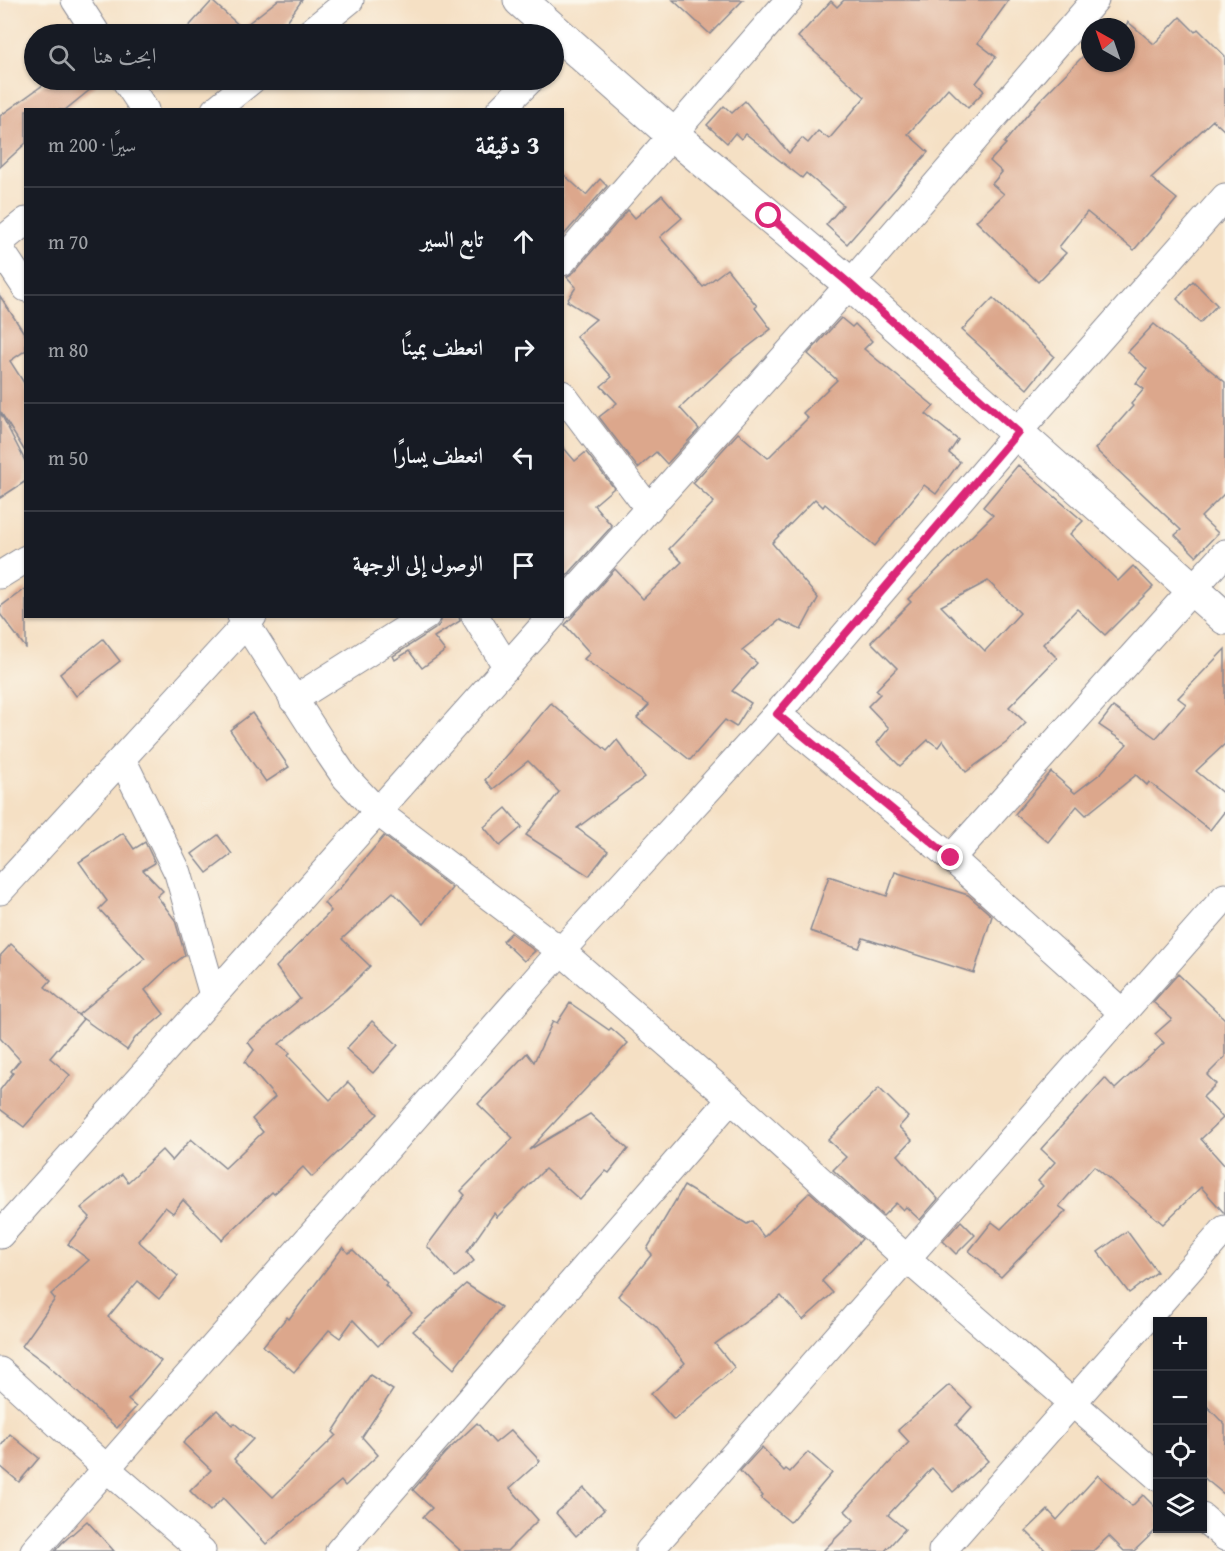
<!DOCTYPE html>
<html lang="ar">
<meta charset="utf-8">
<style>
:root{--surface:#171b24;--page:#242831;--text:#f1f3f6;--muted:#9ea1a6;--line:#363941}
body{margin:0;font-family:"Gentium Book Plus",Amiri,serif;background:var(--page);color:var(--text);direction:rtl}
.controls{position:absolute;right:18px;bottom:18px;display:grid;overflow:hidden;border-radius:0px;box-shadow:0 2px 4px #0004}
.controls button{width:54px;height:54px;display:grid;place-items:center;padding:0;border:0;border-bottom:2px solid var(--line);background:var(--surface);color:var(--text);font:30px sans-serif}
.compass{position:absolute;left:1081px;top:18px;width:54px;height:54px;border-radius:50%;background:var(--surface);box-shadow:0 2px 4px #0004;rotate:320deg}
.stop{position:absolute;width:18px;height:18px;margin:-14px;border:4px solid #db2777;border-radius:50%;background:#fff}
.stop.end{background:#db2777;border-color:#fff;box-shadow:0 2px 6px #0008}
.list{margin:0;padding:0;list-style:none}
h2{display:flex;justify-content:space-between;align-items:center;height:78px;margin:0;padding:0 24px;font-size:26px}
h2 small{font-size:20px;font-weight:400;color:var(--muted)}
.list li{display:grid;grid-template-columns:39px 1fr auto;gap:18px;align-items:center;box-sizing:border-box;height:108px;padding:0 24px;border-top:2px solid var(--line)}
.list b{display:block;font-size:22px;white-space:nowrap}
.list em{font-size:20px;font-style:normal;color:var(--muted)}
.icon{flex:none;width:33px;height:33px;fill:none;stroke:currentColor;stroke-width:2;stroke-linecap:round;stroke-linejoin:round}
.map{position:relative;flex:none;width:1225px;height:1551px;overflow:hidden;direction:ltr}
.search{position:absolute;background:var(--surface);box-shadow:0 2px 4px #0004;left:24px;top:24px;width:540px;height:66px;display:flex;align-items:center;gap:15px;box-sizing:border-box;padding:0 21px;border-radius:33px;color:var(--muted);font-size:22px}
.panel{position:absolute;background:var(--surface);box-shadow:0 2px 4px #0004;left:24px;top:108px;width:540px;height:510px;border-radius:0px;direction:rtl}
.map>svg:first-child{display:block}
.building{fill:#dca78c;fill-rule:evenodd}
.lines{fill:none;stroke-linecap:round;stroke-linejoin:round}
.street-casing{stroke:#888891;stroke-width:29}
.secondary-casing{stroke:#888891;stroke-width:35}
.street{stroke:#fff;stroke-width:27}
.secondary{stroke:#fff;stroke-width:33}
.route{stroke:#db2777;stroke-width:8}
</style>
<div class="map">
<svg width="1225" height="1551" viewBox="0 0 1225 1551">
<rect width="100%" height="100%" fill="#fbf7ec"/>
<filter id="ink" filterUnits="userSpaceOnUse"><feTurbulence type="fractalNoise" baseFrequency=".0167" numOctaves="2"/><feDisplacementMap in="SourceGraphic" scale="12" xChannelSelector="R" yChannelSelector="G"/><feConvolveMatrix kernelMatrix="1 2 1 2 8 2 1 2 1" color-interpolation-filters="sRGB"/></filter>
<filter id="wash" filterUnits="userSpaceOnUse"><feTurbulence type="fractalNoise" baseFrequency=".008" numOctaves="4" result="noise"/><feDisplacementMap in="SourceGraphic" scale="24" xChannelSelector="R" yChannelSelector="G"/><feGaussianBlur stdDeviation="1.35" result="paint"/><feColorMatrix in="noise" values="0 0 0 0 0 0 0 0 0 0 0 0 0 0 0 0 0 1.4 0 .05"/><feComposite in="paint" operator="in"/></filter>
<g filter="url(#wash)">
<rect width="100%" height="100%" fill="#f5e0c4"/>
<g id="blocks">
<g class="building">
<polygon points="278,0 302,0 278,34 182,34 212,1 242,28"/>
<polygon points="673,0 743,0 710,34"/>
<polygon points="844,0 1009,0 978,43 996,57 976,83 984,91 968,108 948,88 908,134 928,152 847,244 826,225 843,205 806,173 802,178 746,134 741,139 735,133 727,143 707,125 724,106 732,113 745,101 789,153 802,138 808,143 818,131 829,139 865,97 798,37 831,1 837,7"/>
<polygon points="1180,17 1195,32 1198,29 1225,56 1225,131 1213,120 1151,178 1177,199 1134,250 1087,212 1059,247 1066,253 1038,282 976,221 1004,194 992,184 1002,172 990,161 1006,144 1004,143 1039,101 1090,49 1090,63 1126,63 1125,27 1128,22 1154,44"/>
<polygon points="50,80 102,80 65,110 26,110 26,143 0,167 0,116"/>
<polygon points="562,173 586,195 600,179 607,186 562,237"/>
<polygon points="662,195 682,218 660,237 703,287 727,269 757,306 755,308 771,329 731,360 680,408 699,429 667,464 656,452 638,468 599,417 617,403 601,386 612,377 576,336 596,319 567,301 576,287 567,277 574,272 628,210 635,218"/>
<polygon points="1193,281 1217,305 1200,323 1177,299"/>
<polygon points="0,296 26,336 26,350 10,361 26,386 26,453 0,411"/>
<polygon points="993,298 1054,356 1027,389 962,330"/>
<polygon points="841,318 852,327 855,324 872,341 864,349 934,406 926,414 958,440 949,453 960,462 936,494 924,485 875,546 825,504 823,507 815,499 772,543 818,598 801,630 780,620 742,650 757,663 732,691 751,703 736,727 725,720 690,760 637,718 649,705 584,659 590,653 565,625 615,569 643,599 682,562 669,549 714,502 693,483 738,433 768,458 808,418 803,413 837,380 808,354"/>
<polygon points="1154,324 1225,382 1225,493 1201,517 1218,533 1196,556 1175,535 1181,530 1095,449 1133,406 1131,404 1144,389 1136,383 1147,369 1128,352"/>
<polygon points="0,412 26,463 26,481 0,498"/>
<polygon points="562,446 575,461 586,452 614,488 594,505 612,526 562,581"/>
<path d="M1018,465L1083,521L1070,534L1118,581L1133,566L1153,587L1105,635L1077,609L1043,644L1057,658L1009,707L1026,723L1006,743L966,772L943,740L938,747L928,740L900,766L877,743L889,728L868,706L880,694L876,690L897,668L871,642L911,602L908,599L993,515L983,507ZM988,581L1020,613L985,651L941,606Z"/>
<polygon points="26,588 26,648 0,614 0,607"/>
<polygon points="442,616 459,616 460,621 434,637 445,651 422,668 409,651 395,660 393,656 435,629 440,624"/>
<polygon points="103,639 120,661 76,696 60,674"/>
<polygon points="1225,649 1225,744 1196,771 1225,795 1225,811 1210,830 1149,782 1147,785 1136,775 1086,815 1077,806 1048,842 1015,814 1051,772 1075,793 1101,773 1127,744 1099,725 1113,707 1156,738 1186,704 1178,698"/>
<polygon points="551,703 607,751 617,740 645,777 577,828 608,851 589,876 526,835 559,792 528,761 493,789 485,780"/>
<polygon points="252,713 289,767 266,782 230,730"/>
<polygon points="506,808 522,827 500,846 484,827"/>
<polygon points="123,833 134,849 145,842 155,863 143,870 163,891 157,896 175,920 185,955 166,970 145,990 164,1014 135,1038 127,1050 78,1015 145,959 99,909 107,901 79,862"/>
<polygon points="218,835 232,854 207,873 192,854"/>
<polygon points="384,836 452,888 424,924 393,892 342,939 370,966 346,990 279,1044 290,1053 288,1056 330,1100 348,1082 378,1114 312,1177 303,1167 274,1194 272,1192 222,1240 183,1200 173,1213 165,1207 138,1241 178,1276 159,1299 138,1281 108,1317 161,1361 128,1400 136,1407 117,1428 45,1363 22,1346 55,1299 51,1294 89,1260 68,1244 90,1217 81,1208 122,1174 128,1182 162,1150 172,1161 191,1139 225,1168 263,1132 252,1119 275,1097 245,1062 254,1050 248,1042 300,999 276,967 331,911 324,903 340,888"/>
<polygon points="895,872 968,895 992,916 974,973 863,938 859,948 810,931 829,876 887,896"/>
<polygon points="511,933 535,951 524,961 503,941"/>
<polygon points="11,944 51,980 45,987 83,1019 50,1058 70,1075 24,1127 0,1109 0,1090 13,1073 11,1071 20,1060 0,1038 0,956"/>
<polygon points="1178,974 1225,1019 1225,1057 1207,1075 1216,1084 1203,1097 1223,1118 1201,1139 1225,1166 1225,1214 1201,1187 1163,1224 1094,1166 1059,1206 1066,1211 1001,1277 969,1251 992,1222 1001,1229 1043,1186 1038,1181 1055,1162 1041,1149 1105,1078 1115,1089 1164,1043 1155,1034 1172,1019 1153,1002"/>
<polygon points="570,1003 609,1030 611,1028 628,1043 529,1150 590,1114 628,1149 609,1173 606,1171 580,1200 545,1169 497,1217 494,1213 467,1252 474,1261 455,1277 427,1246 465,1195 461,1191 513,1138 478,1104 527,1053 534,1062 553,1021 557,1023"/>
<polygon points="372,1021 398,1045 373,1073 346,1049"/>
<polygon points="879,1088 908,1117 899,1127 912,1140 898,1155 938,1199 920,1220 906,1207 903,1210 896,1203 883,1216 833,1170 846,1157 828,1140"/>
<polygon points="684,1186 747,1224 752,1221 764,1237 810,1192 862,1239 822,1281 833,1293 803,1320 781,1296 715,1344 735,1368 674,1420 651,1394 685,1363 656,1327 618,1296 652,1254 647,1249"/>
<polygon points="961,1221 975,1235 956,1254 943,1241"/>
<polygon points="1127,1231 1157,1272 1129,1293 1098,1252"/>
<polygon points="343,1247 348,1253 353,1250 387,1283 385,1285 412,1313 378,1346 353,1320 340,1338 329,1330 294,1372 263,1346 287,1317 289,1319"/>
<polygon points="466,1284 501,1307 454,1369 413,1331"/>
<polygon points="370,1375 393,1390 362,1437 378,1455 345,1486 341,1481 266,1544 223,1498 210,1511 190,1491 211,1470 183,1443 217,1410 232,1425 234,1423 253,1439 234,1459 273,1497 336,1435 333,1432"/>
<polygon points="949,1385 972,1407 956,1425 988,1461 953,1492 932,1468 888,1515 905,1529 885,1551 823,1551 854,1520 845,1511 909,1442 898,1430"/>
<polygon points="1203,1402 1225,1425 1225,1495 1203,1477"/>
<polygon points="477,1423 495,1443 511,1430 540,1461 510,1488 538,1520 507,1551 461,1551 423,1517 432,1508 413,1490 445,1453"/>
<polygon points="10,1434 39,1458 19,1482 0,1466 0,1447"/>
<polygon points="762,1447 784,1471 786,1469 790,1472 808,1452 832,1473 790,1522 761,1498 763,1496 740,1471"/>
<polygon points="1098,1475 1132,1506 1143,1495 1158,1510 1158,1528 1134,1551 1124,1551 1109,1536 1093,1551 1046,1551 1026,1531 1048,1510 1057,1520"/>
<polygon points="584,1488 604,1510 576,1536 556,1513"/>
<polygon points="87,1521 114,1551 55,1551 62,1543"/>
</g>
</g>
</g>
<g filter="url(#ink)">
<use href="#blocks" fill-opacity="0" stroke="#888891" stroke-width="1.5"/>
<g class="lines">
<defs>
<g id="street">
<polyline points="75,0 97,34"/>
<polyline points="308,34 350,0"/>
<polyline points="125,80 145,110"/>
<polyline points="215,110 252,80"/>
<polyline points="500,110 530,80"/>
<polyline points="0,242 26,221"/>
<polyline points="0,249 26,288"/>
<polyline points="562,262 789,0"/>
<polyline points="562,394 649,509"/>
<polyline points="0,575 26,559"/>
<polyline points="562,605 850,284 1095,0"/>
<polyline points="241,616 326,749 345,777 379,813 561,951 731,1099 906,1258 1158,1477"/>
<polyline points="475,616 507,667"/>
<polyline points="293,700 426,616"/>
<polyline points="777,714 951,858 1123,1013"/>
<polyline points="122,759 178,873 213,995"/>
<polyline points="951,858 1225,553"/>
<polyline points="0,891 253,616"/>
<polyline points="0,1235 552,616"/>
<polyline points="0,1371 106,1468 202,1551"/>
<polyline points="1202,1517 1225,1537"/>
<polyline points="34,1551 561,951 777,714 1018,432 1225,197"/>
<polyline points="339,1551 731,1099"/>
<polyline points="649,1551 1225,897"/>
<polyline points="942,1551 1225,1229"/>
</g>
<polyline id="secondary" points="520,0 672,134 850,284 1225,618"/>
</defs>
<use href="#street" class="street-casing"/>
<use href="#secondary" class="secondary-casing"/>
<use href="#street" class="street"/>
<use href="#secondary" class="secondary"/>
</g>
</g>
<g class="lines" filter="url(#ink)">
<polyline class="route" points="769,216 850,284 1018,432 777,714 951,858"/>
</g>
</svg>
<div class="controls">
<button>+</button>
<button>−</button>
<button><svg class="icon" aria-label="locate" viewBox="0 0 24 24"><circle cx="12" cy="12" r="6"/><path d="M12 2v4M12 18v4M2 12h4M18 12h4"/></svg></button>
<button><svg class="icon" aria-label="layers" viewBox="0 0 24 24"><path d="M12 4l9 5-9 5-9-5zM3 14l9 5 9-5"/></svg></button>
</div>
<svg class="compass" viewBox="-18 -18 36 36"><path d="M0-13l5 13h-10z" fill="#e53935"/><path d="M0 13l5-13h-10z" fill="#9ea1a6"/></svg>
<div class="stop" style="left:769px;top:216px"></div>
<div class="stop end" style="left:951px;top:858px"></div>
<div class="search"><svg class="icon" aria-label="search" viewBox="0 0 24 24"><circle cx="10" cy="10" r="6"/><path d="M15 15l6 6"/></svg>ابحث هنا</div>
<section class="panel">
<h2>3 دقيقة<small>سيرًا · 200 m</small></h2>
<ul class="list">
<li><svg class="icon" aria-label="ahead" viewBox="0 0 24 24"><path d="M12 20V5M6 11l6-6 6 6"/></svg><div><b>تابع السير</b></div><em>70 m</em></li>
<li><svg class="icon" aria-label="right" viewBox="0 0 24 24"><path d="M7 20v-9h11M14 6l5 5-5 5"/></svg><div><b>انعطف يمينًا</b></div><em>80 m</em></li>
<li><svg class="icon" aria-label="left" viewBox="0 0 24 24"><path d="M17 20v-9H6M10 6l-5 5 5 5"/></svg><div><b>انعطف يسارًا</b></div><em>50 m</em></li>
<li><svg class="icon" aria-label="arrive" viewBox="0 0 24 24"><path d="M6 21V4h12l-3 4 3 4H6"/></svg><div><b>الوصول إلى الوجهة</b></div></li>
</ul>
</section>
</div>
